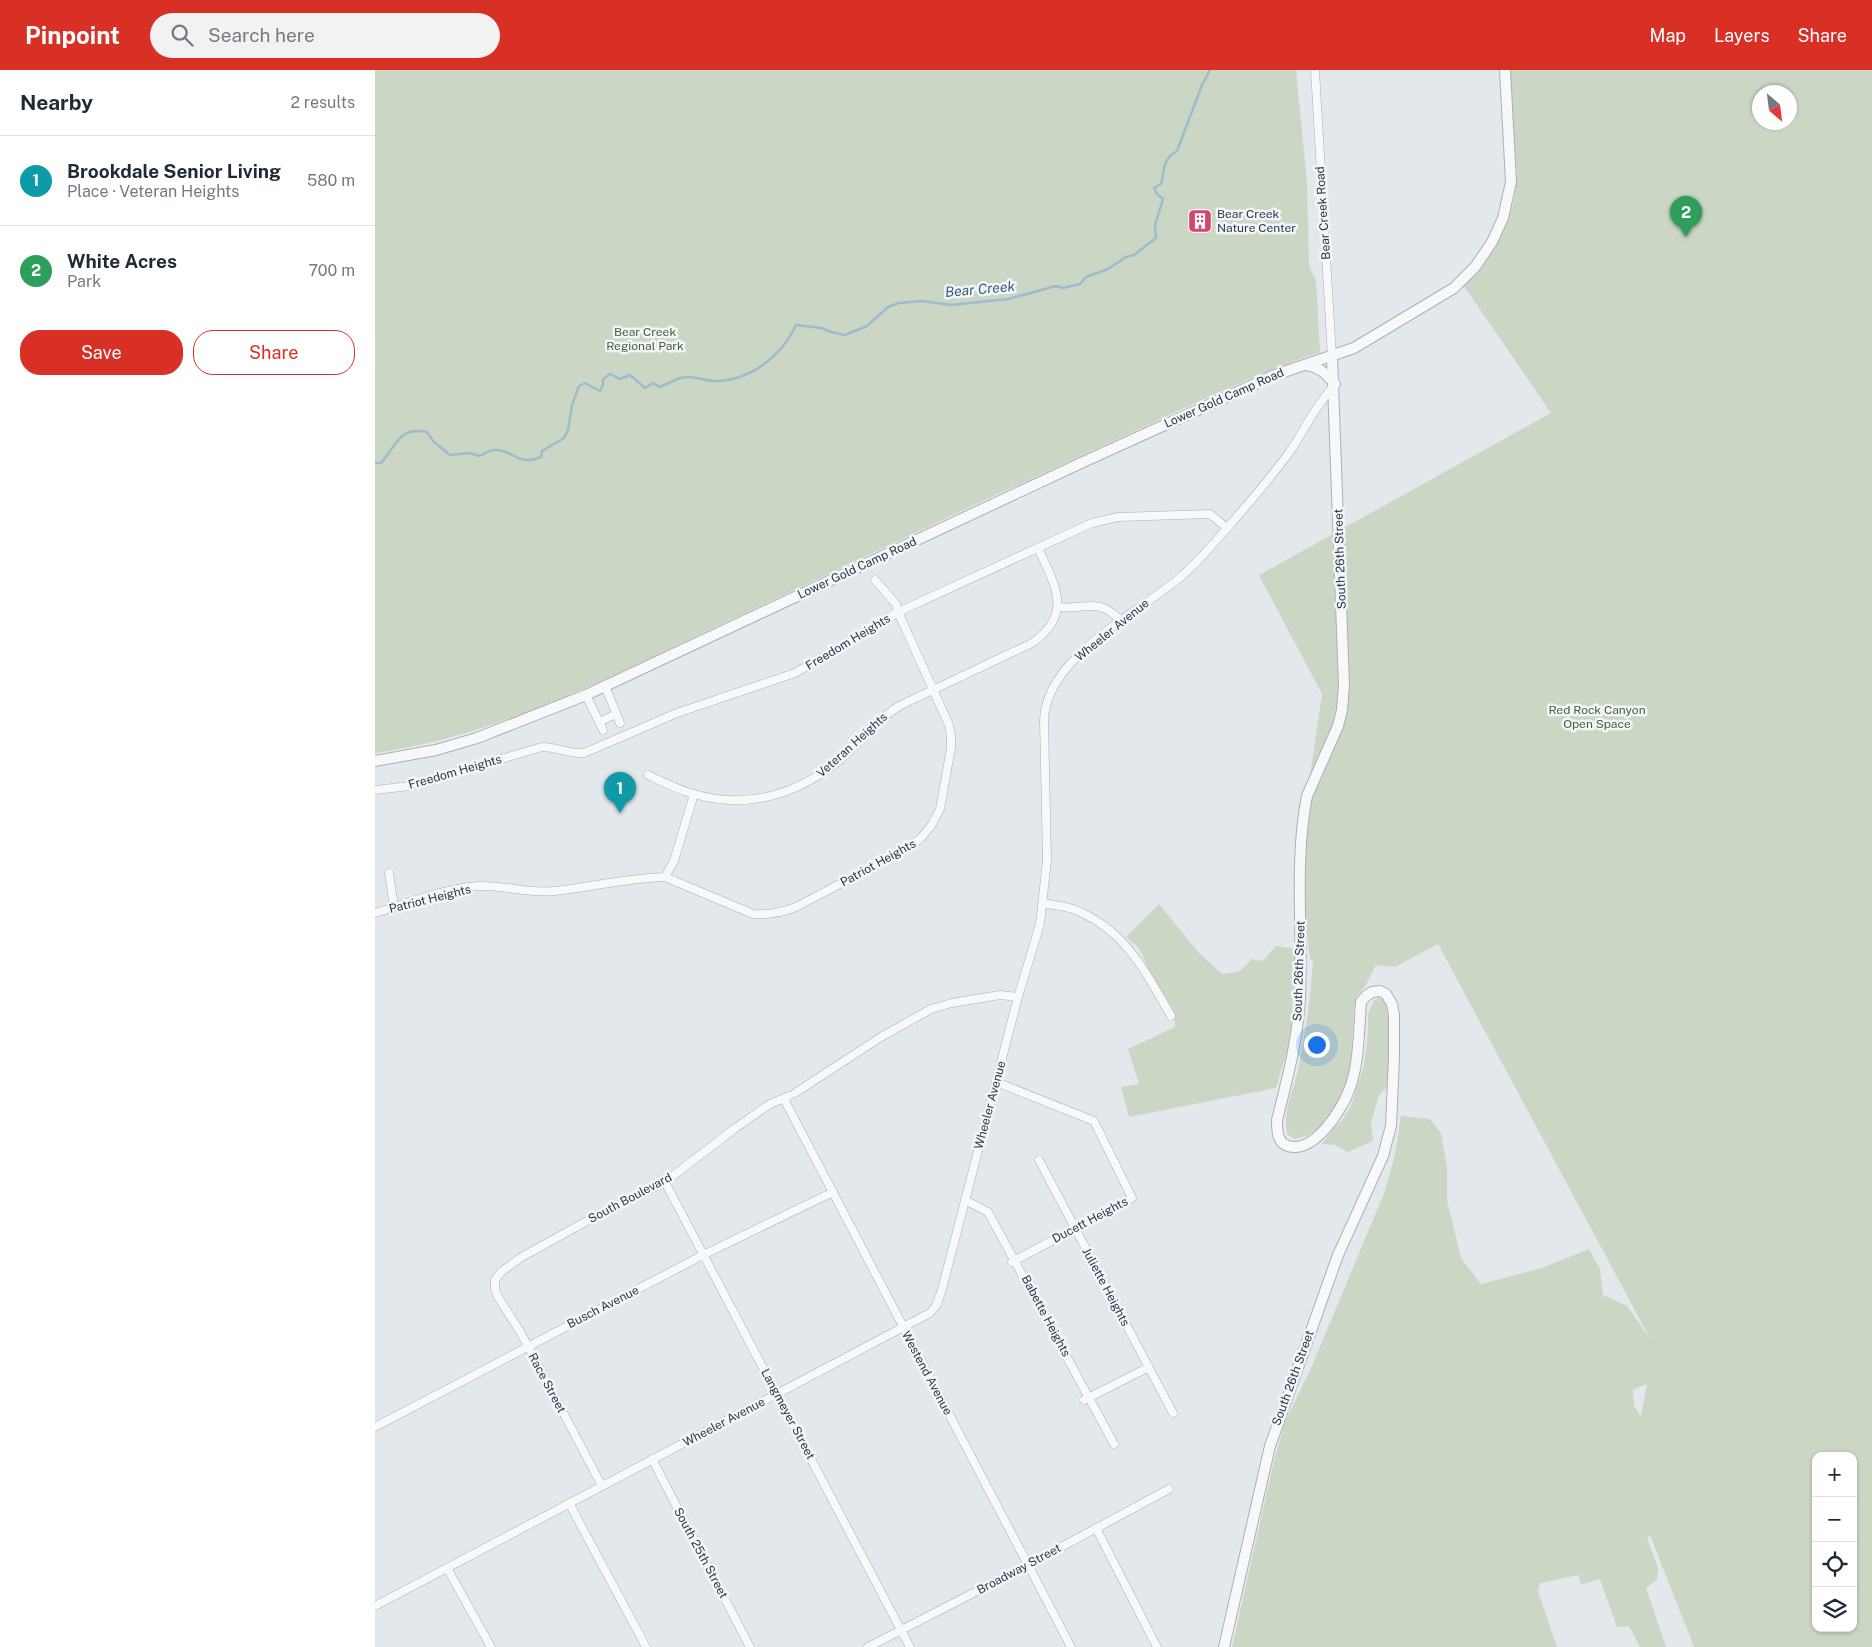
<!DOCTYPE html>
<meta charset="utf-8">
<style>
:root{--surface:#fff;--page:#f2f2f3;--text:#1f2937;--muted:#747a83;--line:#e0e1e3;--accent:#d93025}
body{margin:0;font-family:"Public Sans",sans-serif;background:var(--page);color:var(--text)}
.controls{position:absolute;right:15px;bottom:15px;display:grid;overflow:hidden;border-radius:10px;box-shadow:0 1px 4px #0004}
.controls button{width:45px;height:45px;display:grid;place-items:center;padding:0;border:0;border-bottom:1px solid var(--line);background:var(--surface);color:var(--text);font:25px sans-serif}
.compass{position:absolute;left:1377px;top:15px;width:45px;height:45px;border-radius:50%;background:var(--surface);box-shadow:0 1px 4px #0004;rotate:152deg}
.you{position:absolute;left:941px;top:974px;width:18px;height:18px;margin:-12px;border:4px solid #fff;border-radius:50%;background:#1a73e8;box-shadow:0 0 0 8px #1a73e833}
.badge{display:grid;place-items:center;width:32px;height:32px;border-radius:50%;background:var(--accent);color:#fff;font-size:16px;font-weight:700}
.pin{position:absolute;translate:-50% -41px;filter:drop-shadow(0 1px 2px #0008)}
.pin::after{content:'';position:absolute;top:26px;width:18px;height:15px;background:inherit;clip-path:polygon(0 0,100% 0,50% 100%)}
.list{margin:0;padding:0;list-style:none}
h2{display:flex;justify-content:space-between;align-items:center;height:65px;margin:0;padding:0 20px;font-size:21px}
h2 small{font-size:16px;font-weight:400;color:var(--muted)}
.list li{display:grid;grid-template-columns:32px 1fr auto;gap:15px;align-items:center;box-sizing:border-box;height:90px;padding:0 20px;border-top:1px solid var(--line)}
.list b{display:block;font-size:19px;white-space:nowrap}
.list p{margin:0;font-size:16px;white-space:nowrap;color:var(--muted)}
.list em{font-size:16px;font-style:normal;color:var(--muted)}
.actions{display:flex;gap:10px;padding:15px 20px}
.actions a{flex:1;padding:11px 0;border:1px solid var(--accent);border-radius:20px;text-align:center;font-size:18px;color:var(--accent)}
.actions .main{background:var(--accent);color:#fff}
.icon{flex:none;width:28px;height:28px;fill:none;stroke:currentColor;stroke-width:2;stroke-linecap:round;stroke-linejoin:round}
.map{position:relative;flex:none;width:1497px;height:1577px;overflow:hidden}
header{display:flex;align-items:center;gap:30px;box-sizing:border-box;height:70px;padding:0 25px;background:var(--accent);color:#fff}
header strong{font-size:24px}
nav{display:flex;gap:28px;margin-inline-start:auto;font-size:18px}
.search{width:350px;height:45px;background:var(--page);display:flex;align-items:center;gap:12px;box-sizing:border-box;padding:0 18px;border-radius:28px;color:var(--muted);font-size:19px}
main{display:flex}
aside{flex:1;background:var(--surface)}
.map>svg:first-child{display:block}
.green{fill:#cbd6c4;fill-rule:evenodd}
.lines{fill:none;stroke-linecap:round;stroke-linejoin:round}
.stream{stroke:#9dbccd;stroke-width:2.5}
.minor-casing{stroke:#a8b0b7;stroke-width:9}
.tertiary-casing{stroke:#a8b0b7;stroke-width:12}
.minor{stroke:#f6f8fa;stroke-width:8}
.tertiary{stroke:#f6f8fa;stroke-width:10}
.labels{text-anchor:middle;stroke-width:5;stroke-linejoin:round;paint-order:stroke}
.street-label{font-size:12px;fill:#2a3845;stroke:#f3f6f9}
.poi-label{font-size:12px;fill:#2a3845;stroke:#f3f6f9;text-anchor:start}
.park-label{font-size:12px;fill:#466137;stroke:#f3f6f9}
.water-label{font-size:14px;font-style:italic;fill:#325e7b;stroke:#f3f6f9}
</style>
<header>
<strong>Pinpoint</strong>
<div class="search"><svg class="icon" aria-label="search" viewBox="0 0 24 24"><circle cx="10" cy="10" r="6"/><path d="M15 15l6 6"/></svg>Search here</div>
<nav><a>Map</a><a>Layers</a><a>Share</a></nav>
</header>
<main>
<aside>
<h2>Nearby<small>2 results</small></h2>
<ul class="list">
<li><span class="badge" style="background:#0f9aa8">1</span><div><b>Brookdale Senior Living</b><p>Place · Veteran Heights</p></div><em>580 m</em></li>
<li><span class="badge" style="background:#2e9e5b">2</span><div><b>White Acres</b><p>Park</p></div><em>700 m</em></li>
</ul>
<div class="actions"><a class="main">Save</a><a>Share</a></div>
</aside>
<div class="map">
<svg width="1497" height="1577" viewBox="0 0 1497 1577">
<rect width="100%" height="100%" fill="#e3e8ec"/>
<g class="green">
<path d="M0,0H921L932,112L934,196L941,211L945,282C873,307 805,340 736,372C606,431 477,493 347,554C236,606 123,666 0,683Z"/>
<path d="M1134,0H1497V1577H1319L1275,1465L1272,1468L1283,1498L1282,1510L1271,1518L1291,1577H1265L1254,1556L1242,1557L1225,1509L1206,1515L1203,1505L1165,1513L1163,1522L1182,1577H857L899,1391L910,1352L937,1296L1010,1121L1020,1085L1026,1046L1055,1049L1066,1063L1072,1098V1130L1086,1188L1106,1214L1167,1198L1214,1179L1225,1199L1228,1225L1252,1236L1276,1270L1063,874L1020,897L1001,895L991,915L982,926L979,938L975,1009L955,1046L943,1059L931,1066L920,1069L912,1064C908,1043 916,1027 921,1008C924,998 925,988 927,978C933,949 936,920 938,890H935L926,809L932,726L947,624L884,505L1176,343L1089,216C1121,182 1140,151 1142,103ZM1384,22H1414V52H1384ZM1272,1314L1266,1347L1259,1336L1258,1320ZM1441,1386H1478V1558H1441Z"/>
<polygon points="784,834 824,883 847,904 865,901 877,889 888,891 901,876 921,879 915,970 901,1018 754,1047 746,1017 764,1014 753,979 800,957 800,943 776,904 764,878 751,867"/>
<polygon points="1004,928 1010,929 1013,943 1013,1016 1004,1025 996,1052 998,1071 973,1082 960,1075 947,1074 959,1058 968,1049 976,1036 989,995 993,963 993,944 999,930"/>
</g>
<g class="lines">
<path class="stream" d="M0,393H6C21,376 24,356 52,362L58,371L75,385L94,383L104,386C110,384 114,380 119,380C139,379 142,397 166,387L167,381L189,368L193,360L197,335L204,316L210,313L225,321L228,315V309L235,304L245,309L255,305L270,318L278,313L285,317C293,314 304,306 313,307C322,307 331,311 340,311C375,311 407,286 421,255L446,258L456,262L470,265L492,256L513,237L524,233L547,231L576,235L633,229L681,216L688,218L705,214L711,207L733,199L751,187L759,185L781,168L780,155L788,129L782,124L779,118L786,114C790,99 787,90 802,81L827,15L835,0"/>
<defs>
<g id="minor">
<polyline points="940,0 957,287"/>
<path d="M684,537C711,540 723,526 746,551"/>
<polyline points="230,616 245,653"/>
<polyline points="211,625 228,660"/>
<polyline points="224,652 241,644"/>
<path d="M273,705C288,712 304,720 319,724C373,740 424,724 466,689C486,671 502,649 526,635L657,573C699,544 680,515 663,478"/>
<path d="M0,720L35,716L167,677C182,677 194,684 209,683L302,643L420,603L470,575L523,542L717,453L743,447L835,444L852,458"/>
<polyline points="14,803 19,837"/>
<path d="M290,807L378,844C394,845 406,843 421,837L533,778L546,768L556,756L565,739L576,678V666L574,655L523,542L521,534L500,510"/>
<path d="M668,833C677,835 689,836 698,839C750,859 770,901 796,946"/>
<path d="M0,843C31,834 71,818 104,816C129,815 154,824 180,821C216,817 253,808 290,807L299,791L319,724"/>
<polyline points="621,1012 719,1051 757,1128 637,1192"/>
<polyline points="420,1023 506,967 556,939 577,933 625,925 643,927"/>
<polyline points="409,1029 696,1577"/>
<polyline points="664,1090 798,1343"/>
<polyline points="290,1112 535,1577"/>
<polyline points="590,1130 613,1142 739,1374"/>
<polyline points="709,1330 774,1297"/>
<polyline points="0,1357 328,1185 458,1122"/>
<polyline points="277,1389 375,1577"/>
<polyline points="227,1416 146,1263 123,1227 120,1219 120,1210 126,1202 145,1188 212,1151 290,1112 359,1059 395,1034 414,1026"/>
<polyline points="194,1433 271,1577"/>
<polyline points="721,1458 782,1577"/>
<polyline points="72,1498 116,1577"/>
<path d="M0,1536L555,1243L561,1236L566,1223L643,927L665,854L672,790L669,650C672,585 765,543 809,504C825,490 839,473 853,457C874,433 894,410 913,384C923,371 930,356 939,342C945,333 952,324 959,315"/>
<polyline points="493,1577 653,1495 794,1419"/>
</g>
<g id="tertiary">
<path d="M931,295C945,297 951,304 960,314"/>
<polyline points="0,691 61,680 102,668 211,625 706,393 900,305 979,278 1079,218 1100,197 1117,172 1128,148 1136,112 1130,0"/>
<path d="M849,1577L895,1376L963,1185L1008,1086L1016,1056L1019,987V945L1017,934L1011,924L1005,921L997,922L991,926L986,932C984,957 984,997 974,1020C967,1040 939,1084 913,1076C902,1073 902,1060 902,1050C912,1010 923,969 925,927C928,861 919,791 932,726L963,656L967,640L969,615L957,287"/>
</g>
</defs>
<use href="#minor" class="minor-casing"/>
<use href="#tertiary" class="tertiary-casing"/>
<use href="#minor" class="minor"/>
<use href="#tertiary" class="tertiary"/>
</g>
<defs>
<symbol id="building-square" viewBox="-11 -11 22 22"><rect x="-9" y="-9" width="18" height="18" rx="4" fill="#d44571" stroke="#f3f6f9"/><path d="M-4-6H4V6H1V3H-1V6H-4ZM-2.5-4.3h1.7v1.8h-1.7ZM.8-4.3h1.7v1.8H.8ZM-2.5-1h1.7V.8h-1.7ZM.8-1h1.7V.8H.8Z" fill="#fff"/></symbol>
</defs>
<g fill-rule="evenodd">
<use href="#building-square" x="811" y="137" width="28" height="28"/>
</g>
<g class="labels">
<g class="street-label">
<text transform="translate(948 143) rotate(-94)" y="4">Bear Creek Road</text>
<text transform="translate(849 328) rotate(-24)" y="4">Lower Gold Camp Road</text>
<text transform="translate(965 489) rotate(-92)" y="4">South 26th Street</text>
<text transform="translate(482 498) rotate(-25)" y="4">Lower Gold Camp Road</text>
<text transform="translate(737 560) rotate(-39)" y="4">Wheeler Avenue</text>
<text transform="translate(473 572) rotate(-31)" y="4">Freedom Heights</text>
<text transform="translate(477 675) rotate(-42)" y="4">Veteran Heights</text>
<text transform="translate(80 702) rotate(-16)" y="4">Freedom Heights</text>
<text transform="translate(503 793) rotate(-29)" y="4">Patriot Heights</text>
<text transform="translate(55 829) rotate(-14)" y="4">Patriot Heights</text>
<text transform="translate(924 901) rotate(-88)" y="4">South 26th Street</text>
<text transform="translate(615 1035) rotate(-75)" y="4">Wheeler Avenue</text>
<text transform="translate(255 1128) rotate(-28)" y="4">South Boulevard</text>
<text transform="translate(715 1150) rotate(-28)" y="4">Ducett Heights</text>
<text transform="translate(731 1217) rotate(62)" y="4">Juliette Heights</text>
<text transform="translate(228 1237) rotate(-27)" y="4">Busch Avenue</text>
<text transform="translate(671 1246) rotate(62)" y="4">Babette Heights</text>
<text transform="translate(552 1303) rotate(62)" y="4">Westend Avenue</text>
<text transform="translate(918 1308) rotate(-70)" y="4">South 26th Street</text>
<text transform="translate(172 1313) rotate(62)" y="4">Race Street</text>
<text transform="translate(413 1344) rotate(62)" y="4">Langmeyer Street</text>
<text transform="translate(349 1352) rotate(-28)" y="4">Wheeler Avenue</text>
<text transform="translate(326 1483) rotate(62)" y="4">South 25th Street</text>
<text transform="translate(644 1499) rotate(-28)" y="4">Broadway Street</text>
</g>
<g class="poi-label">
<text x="842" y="148">Bear Creek<tspan x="842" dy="14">Nature Center</tspan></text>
</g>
<g class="park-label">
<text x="270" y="266">Bear Creek<tspan x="270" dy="14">Regional Park</tspan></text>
<text x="1222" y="644">Red Rock Canyon<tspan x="1222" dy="14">Open Space</tspan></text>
</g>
<g class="water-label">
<text transform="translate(605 219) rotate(-5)" y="5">Bear Creek</text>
</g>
</g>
</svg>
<div class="controls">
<button>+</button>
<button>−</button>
<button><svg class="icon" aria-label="locate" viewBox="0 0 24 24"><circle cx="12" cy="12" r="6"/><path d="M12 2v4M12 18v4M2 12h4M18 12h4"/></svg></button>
<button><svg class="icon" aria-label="layers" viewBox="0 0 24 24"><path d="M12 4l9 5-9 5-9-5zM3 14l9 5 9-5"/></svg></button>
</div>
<svg class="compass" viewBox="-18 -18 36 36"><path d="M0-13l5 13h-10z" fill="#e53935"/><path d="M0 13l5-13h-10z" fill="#747a83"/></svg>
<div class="you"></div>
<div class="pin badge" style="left:245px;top:743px;background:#0f9aa8">1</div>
<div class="pin badge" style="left:1311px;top:167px;background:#2e9e5b">2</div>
</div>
</main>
